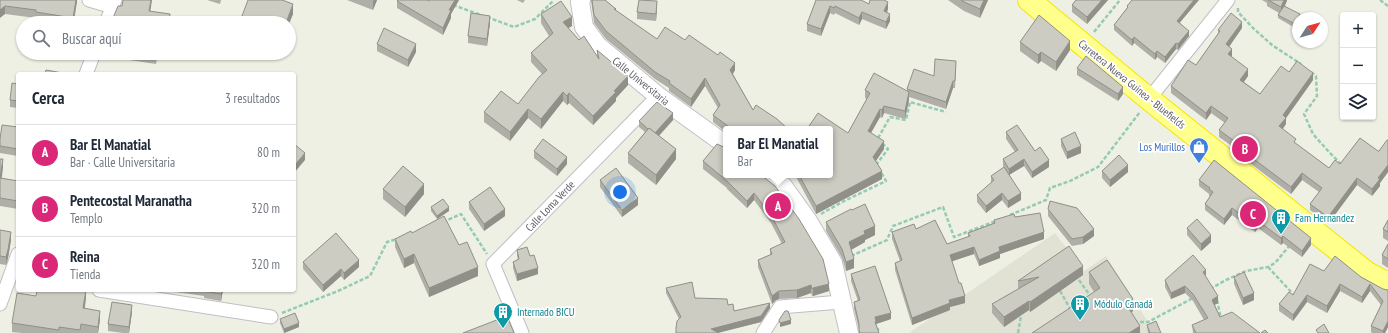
<!DOCTYPE html>
<html lang="es">
<meta charset="utf-8">
<style>
:root{--surface:#fff;--page:#f6f6f7;--text:#1f2937;--muted:#747a83;--line:#e0e1e3;--accent:#db2777}
body{margin:0;font-family:"PT Sans Narrow",sans-serif;background:var(--page);color:var(--text)}
.controls{position:absolute;right:12px;top:12px;display:grid;overflow:hidden;border-radius:4px;box-shadow:0 1px 3px #0004}
.controls button{width:36px;height:36px;display:grid;place-items:center;padding:0;border:0;border-bottom:1px solid var(--line);background:var(--surface);color:var(--text);font:20px sans-serif}
.compass{position:absolute;left:1292px;top:12px;width:36px;height:36px;border-radius:50%;background:var(--surface);box-shadow:0 1px 3px #0004;rotate:54deg}
.you{position:absolute;left:620px;top:192px;width:14px;height:14px;margin:-10px;border:3px solid #fff;border-radius:50%;background:#1a73e8;box-shadow:0 0 0 6px #1a73e833}
.badge{display:grid;place-items:center;width:26px;height:26px;border-radius:50%;background:var(--accent);color:#fff;font-size:13px;font-weight:700}
.pin{position:absolute;translate:-50% -50%;border:2px solid #fff;box-shadow:0 1px 4px #0006}
.popup{position:absolute;left:723px;top:126px;width:110px;height:52px;box-sizing:border-box;display:grid;place-content:center;border-radius:4px;background:var(--surface);filter:drop-shadow(0 1px 3px #0005);font-size:13px;white-space:nowrap;color:var(--muted)}
.popup b{font-size:15px;color:var(--text)}
.popup::after{content:'';position:absolute;left:50%;top:100%;margin-left:-8px;border:8px solid transparent;border-top-color:var(--surface)}
.list{margin:0;padding:0;list-style:none}
h2{display:flex;justify-content:space-between;align-items:center;height:52px;margin:0;padding:0 16px;font-size:17px}
h2 small{font-size:13px;font-weight:400;color:var(--muted)}
.list li{display:grid;grid-template-columns:26px 1fr auto;gap:12px;align-items:center;box-sizing:border-box;height:56px;padding:0 16px;border-top:1px solid var(--line)}
.list b{display:block;font-size:15px;white-space:nowrap}
.list p{margin:0;font-size:13px;white-space:nowrap;color:var(--muted)}
.list em{font-size:13px;font-style:normal;color:var(--muted)}
.icon{flex:none;width:22px;height:22px;fill:none;stroke:currentColor;stroke-width:2;stroke-linecap:round;stroke-linejoin:round}
.map{position:relative;flex:none;width:1388px;height:333px;overflow:hidden}
.search{position:absolute;background:var(--surface);box-shadow:0 1px 3px #0004;left:16px;top:16px;width:280px;height:44px;display:flex;align-items:center;gap:10px;box-sizing:border-box;padding:0 14px;border-radius:22px;color:var(--muted);font-size:15px}
.panel{position:absolute;background:var(--surface);box-shadow:0 1px 3px #0004;left:16px;top:72px;width:280px;height:220px;border-radius:4px}
.map>svg:first-child{display:block}
.education{fill:#e2e2d4}
.lines{fill:none;stroke-linecap:round;stroke-linejoin:round}
.street-casing{stroke:#bebfc6;stroke-width:15}
.secondary-casing{stroke:#c0c1ca;stroke-width:20}
.highway-casing{stroke:#f3e600;stroke-width:24}
.path{stroke:#96cbb3;stroke-width:2.5;stroke-dasharray:4 2;stroke-linecap:butt}
.street{stroke:#fff;stroke-width:13}
.secondary{stroke:#fff;stroke-width:18}
.highway{stroke:#ffff8b;stroke-width:22}
.wall{fill:#b0afa7}
.shaded-wall{fill:#908f88}
.building{fill:#cdccc2;stroke:#908f88}
.labels{text-anchor:middle;stroke-width:3.5;stroke-linejoin:round;paint-order:stroke}
.street-label{font-size:11px;fill:#5c5d66;stroke:#fff}
.shop-label{font-size:11px;fill:#366cbe;stroke:#fff;text-anchor:end}
.culture-label{font-size:11px;fill:#0d838f;stroke:#fff;text-anchor:start}
</style>
<div class="map">
<svg width="1388" height="333" viewBox="0 0 1388 333">
<rect width="100%" height="100%" fill="#eff0e4"/>
<polygon class="education" points="1055,233 1084,271 1106,256 1148,322 1148,333 909,333"/>
<g class="lines">
<defs>
<g id="street">
<polyline points="89,0 113,7"/>
<polyline points="106,23 115,0"/>
<polyline points="86,74 94,53"/>
<polyline points="1149,99 1228,0"/>
<polyline points="99,290 271,317"/>
<polyline points="0,304 18,254"/>
<polyline points="522,333 493,264 658,96"/>
<polyline points="763,333 780,307 841,302"/>
</g>
<g id="secondary">
<polyline points="581,0 580,2 584,27 598,46 658,96 726,145"/>
<polyline points="768,175 783,186 808,221 833,263 849,333"/>
</g>
<polyline id="highway" points="1029,0 1149,99 1367,273 1388,284"/>
</defs>
<use href="#street" class="street-casing"/>
<use href="#secondary" class="secondary-casing"/>
<use href="#highway" class="highway-casing"/>
<g class="path">
<polyline points="1380,0 1388,6"/>
<polyline points="453,5 481,15"/>
<polyline points="1238,8 1238,12 1253,28 1272,45 1301,64"/>
<polyline points="487,17 514,27 535,19 554,0"/>
<polyline points="1094,32 1120,0"/>
<polyline points="1311,72 1316,76 1317,96 1304,114 1313,134 1329,152 1343,166"/>
<polyline points="878,138 890,117 906,120 910,102 946,112"/>
<polyline points="876,165 888,149 882,143"/>
<polyline points="821,214 842,202 886,181 881,172"/>
<polyline points="1010,215 1046,200 1050,188 1070,181 1098,167 1140,112"/>
<polyline points="443,222 461,214 487,254"/>
<polyline points="851,256 887,240 893,226 943,207 954,237 996,221"/>
<polyline points="1268,267 1294,295"/>
<polyline points="1079,280 1091,297"/>
<polyline points="1210,289 1226,280 1246,271 1268,267 1275,263 1290,245"/>
<polyline points="1060,291 1071,310"/>
<polyline points="1217,300 1221,319"/>
<polyline points="282,313 338,291 370,276 387,242 397,239"/>
<polyline points="1134,322 1148,322 1193,298"/>
<polyline points="870,333 881,328"/>
<polyline points="1018,333 1021,316"/>
</g>
<use href="#street" class="street"/>
<use href="#secondary" class="secondary"/>
<use href="#highway" class="highway"/>
</g>
<g class="wall">
<polygon points="0,0 77,0 74,23 55,23 36,20 36,18 5,14"/>
<polygon points="207,0 221,0 220,4"/>
<polygon points="347,0 377,0 373,10"/>
<polygon points="429,0 459,0 451,14 451,18 443,35 397,8 397,1 429,1"/>
<polygon points="517,0 525,0 523,3"/>
<polygon points="591,0 605,0 616,9 616,11 657,39 685,40 735,70 733,74 753,110 788,129 726,129 726,132 713,122 713,115 718,108 705,86 691,107 669,91 669,88 655,79 606,39 594,23"/>
<polygon points="816,0 869,4 888,9 887,13 890,21 886,29 862,19 859,25 835,13 834,15 830,13 821,36 807,31 807,24"/>
<polygon points="948,0 988,0 980,18 964,11"/>
<polygon points="1076,0 1108,0 1087,24 1072,12 1072,5"/>
<polygon points="1262,0 1287,0 1285,6 1300,18 1295,28 1278,18 1278,15 1279,13 1267,6 1267,3"/>
<polygon points="1127,6 1180,23 1189,36 1178,50 1176,49 1165,63 1157,57 1155,60 1134,43 1132,46 1114,30 1114,25 1127,8"/>
<polygon points="657,8 656,21 637,19 637,12"/>
<polygon points="293,14 289,23 242,23 242,16"/>
<polygon points="541,14 572,26 568,28 579,40 597,57 597,50 628,85 616,98 616,101 593,125 569,103 567,105 563,101 541,129 528,118 510,141 484,122 484,112 518,104 542,74 531,62 531,53 549,36 541,23"/>
<polygon points="490,23 487,46 468,43 468,36"/>
<polygon points="1242,28 1229,47 1232,56 1231,56 1248,76 1244,82 1260,94 1289,72 1313,80 1286,118 1286,124 1283,129 1296,144 1329,168 1379,151 1388,140 1388,172 1380,183 1380,186 1372,196 1357,185 1328,224 1310,210 1310,204 1319,192 1302,180 1291,194 1239,155 1239,151 1219,137 1219,130 1225,123 1211,113 1206,120 1171,93 1171,86 1196,65 1218,34 1218,30"/>
<polygon points="1020,42 1070,50 1056,71 1041,61 1038,64 1020,51"/>
<polygon points="377,44 416,52 408,67 377,51"/>
<polygon points="65,53 74,53 74,54"/>
<polygon points="109,53 157,53 156,64 109,57"/>
<polygon points="956,68 955,88 953,88 946,109 909,97 909,100 905,119 884,113 882,118 880,117 871,133 884,149 876,161 882,179 816,214 795,175 830,175 848,133 867,99 865,98 865,90 907,91 907,89 934,76"/>
<polygon points="1077,68 1123,94 1118,101 1077,75"/>
<polygon points="18,84 18,108 10,107 10,100"/>
<polygon points="673,120 659,136 676,159 656,185 628,163 628,153 645,132 639,127 639,121"/>
<polygon points="18,126 18,156 0,153 0,139 18,127"/>
<polygon points="1006,132 1035,151 1049,167 1032,178 1024,166 1009,175 1021,200 1008,208 1002,200 986,213 977,202 977,195 991,183 991,176 1004,167 1003,166 1003,159 1015,152 1006,139"/>
<polygon points="1061,139 1081,153 1067,159 1061,146"/>
<polygon points="725,148 726,175 761,175 829,291 813,296 812,296 811,293 797,298 779,299 776,300 772,304 758,267 758,260 770,255 770,249 782,244 771,223 754,200 747,208 727,189 727,188 703,169 703,161"/>
<polygon points="534,151 567,164 557,176 534,158"/>
<polygon points="0,159 3,167 2,178 18,181 18,209 0,206"/>
<polygon points="1102,171 1128,172 1110,187 1102,178"/>
<polygon points="600,180 638,205 622,217 600,187"/>
<polygon points="1199,180 1311,245 1302,257 1283,243 1281,245 1258,228 1255,232 1232,215 1224,225 1205,210 1205,204 1210,196 1209,196 1209,194 1199,186"/>
<polygon points="383,189 424,194 405,217 383,199"/>
<polygon points="469,202 505,216 484,231 469,209"/>
<polygon points="431,207 449,211 437,219 431,211"/>
<polygon points="1048,209 1094,236 1083,244 1072,246 1048,216"/>
<polygon points="852,210 875,235 865,240 865,242 851,250 854,268 846,271 842,258 826,231 826,222"/>
<polygon points="1015,217 1044,239 1000,254 1000,258 979,266 974,254 952,261 965,303 950,307 950,310 912,325 895,270 895,263 900,261 892,239 892,232 916,229 947,244 968,237 968,233 994,223 994,220"/>
<polygon points="1388,220 1388,241 1383,238 1383,229"/>
<polygon points="1187,228 1211,242 1201,251 1187,235"/>
<polygon points="0,230 11,240 8,258 6,265 0,264"/>
<polygon points="412,233 459,245 478,276 429,297 414,263 404,268 395,247 395,239"/>
<polygon points="1388,244 1388,268 1382,264 1382,255"/>
<polygon points="1069,246 1083,275 1030,312 1029,310 1004,327 992,313 992,304 1018,289 1018,281"/>
<polygon points="517,250 538,274 517,281 513,268 513,262 518,260 517,256"/>
<polygon points="303,262 359,267 344,280 341,276 323,292 303,269"/>
<polygon points="1324,271 1361,277 1383,289 1388,290 1388,327 1385,333 1372,333 1371,332 1371,326 1381,305 1370,291 1362,303 1340,291 1327,313 1307,302 1293,321 1279,311 1279,304 1293,295"/>
<polygon points="1089,272 1133,311 1131,313 1140,333 1094,292 1089,284"/>
<polygon points="851,274 891,319 876,324 879,333 859,333 859,329 854,309 854,302 858,301 851,281"/>
<polygon points="1206,277 1218,303 1215,305 1220,317 1260,333 1193,333 1192,325 1204,320 1193,301 1185,293 1171,299 1165,287 1165,280"/>
<polygon points="1234,277 1254,300 1243,305 1234,284"/>
<polygon points="666,288 695,298 728,305 734,311 770,308 761,322 718,333 719,333 676,333 676,328 679,319 666,293"/>
<polygon points="169,290 223,290 221,301 204,298 204,296 169,291"/>
<polygon points="36,296 86,298 85,308 100,319 98,333 22,333 12,332 12,323"/>
<polygon points="132,312 129,333 123,333 108,331 108,324"/>
<polygon points="280,319 299,327 284,333 280,323"/>
<polygon points="1147,325 1161,333 1148,333"/>
</g>
<g class="shaded-wall">
<polygon points="76,0 77,0 77,2 73,23 73,18"/>
<polygon points="151,0 152,0 149,20 149,11"/>
<polygon points="374,0 377,0 373,10 373,1"/>
<polygon points="455,0 459,0 451,14 451,18 443,35 443,28 449,10"/>
<polygon points="984,0 988,0 980,18 980,9"/>
<polygon points="1102,0 1108,0 1087,24 1087,17"/>
<polygon points="1194,0 1199,0 1177,26 1177,21"/>
<polygon points="1284,0 1287,0 1287,1 1281,13 1281,7"/>
<polygon points="657,1 657,8 656,21 656,14"/>
<polygon points="888,2 888,9 884,19 884,11"/>
<polygon points="293,4 293,14 289,24 289,23 286,23"/>
<polygon points="5,6 5,14 0,18 0,10"/>
<polygon points="830,6 830,13 821,36 821,29"/>
<polygon points="862,12 862,19 859,25 859,18"/>
<polygon points="890,14 890,21 886,29 886,22"/>
<polygon points="1300,14 1300,18 1298,18 1298,22 1295,28 1295,24"/>
<polygon points="490,16 490,23 487,46 487,39"/>
<polygon points="572,17 572,26 563,31 563,22"/>
<polygon points="1242,22 1242,28 1226,51 1226,44"/>
<polygon points="1189,31 1189,36 1178,50 1178,44"/>
<polygon points="1134,37 1134,43 1132,46 1132,40"/>
<polygon points="1070,41 1070,50 1056,71 1056,62"/>
<polygon points="1176,43 1176,49 1165,63 1165,57"/>
<polygon points="416,44 416,52 408,67 408,60"/>
<polygon points="1232,49 1232,56 1228,61 1228,54"/>
<polygon points="1157,51 1157,57 1155,60 1155,54"/>
<polygon points="1041,52 1041,61 1038,64 1038,55"/>
<polygon points="156,53 157,53 156,64"/>
<polygon points="735,63 735,70 730,78 730,70"/>
<polygon points="1248,69 1248,76 1240,87 1240,80"/>
<polygon points="1313,73 1313,80 1286,118 1286,124 1279,133 1279,126 1283,115"/>
<polygon points="628,76 628,85 616,98 616,101 593,125 593,116 614,91"/>
<polygon points="705,78 705,86 691,107 691,99"/>
<polygon points="953,81 953,88 946,109 946,102"/>
<polygon points="1123,87 1123,94 1118,101 1118,94"/>
<polygon points="563,92 563,101 541,129 541,119"/>
<polygon points="909,92 909,100 905,119 905,111"/>
<polygon points="569,93 569,103 567,105 567,96"/>
<polygon points="884,106 884,113 882,118 882,110"/>
<polygon points="1211,106 1211,113 1206,120 1206,113"/>
<polygon points="528,109 528,118 510,141 510,132"/>
<polygon points="880,109 880,117 868,138 868,131"/>
<polygon points="673,113 673,120 654,141 654,134"/>
<polygon points="884,141 884,149 873,165 873,157"/>
<polygon points="1081,146 1081,153 1067,159 1067,152"/>
<polygon points="676,149 676,159 656,185 656,175"/>
<polygon points="305,153 305,160 294,173 294,166"/>
<polygon points="567,157 567,164 557,176 557,169"/>
<polygon points="3,159 3,167 0,186 0,178"/>
<polygon points="1024,159 1024,166 1009,175 1009,169"/>
<polygon points="1049,160 1049,167 1032,178 1032,172"/>
<polygon points="1128,165 1128,172 1110,187 1110,180"/>
<polygon points="1388,165 1388,172 1380,183 1380,186 1372,196 1372,189 1378,178"/>
<polygon points="882,171 882,179 816,214 816,206"/>
<polygon points="1302,173 1302,180 1291,194 1291,187"/>
<polygon points="1357,178 1357,185 1328,224 1328,217"/>
<polygon points="424,184 424,194 405,217 405,207"/>
<polygon points="754,193 754,200 747,208 747,201"/>
<polygon points="1002,193 1002,200 986,213 986,206"/>
<polygon points="1021,193 1021,200 1008,208 1008,201"/>
<polygon points="638,198 638,205 622,217 622,210"/>
<polygon points="449,207 449,211 437,219 437,216"/>
<polygon points="1232,208 1232,215 1224,225 1224,219"/>
<polygon points="505,209 505,216 484,231 484,224"/>
<polygon points="1258,221 1258,228 1255,232 1255,225"/>
<polygon points="875,226 875,235 865,240 865,242 849,251 849,242 864,231"/>
<polygon points="1094,229 1094,236 1083,244 1083,237"/>
<polygon points="11,232 11,240 8,258 6,265 6,257"/>
<polygon points="1044,232 1044,239 1000,254 1000,258 979,266 979,260 999,247"/>
<polygon points="1211,235 1211,242 1201,251 1201,244"/>
<polygon points="1283,236 1283,243 1281,245 1281,238"/>
<polygon points="1311,238 1311,245 1302,257 1302,251"/>
<polygon points="974,247 974,254 950,262 950,255"/>
<polygon points="414,254 414,263 404,268 404,259"/>
<polygon points="854,259 854,268 846,271 846,262"/>
<polygon points="359,260 359,267 344,280 344,273"/>
<polygon points="1083,266 1083,275 1030,312 1030,302"/>
<polygon points="478,267 478,276 429,297 429,288"/>
<polygon points="538,268 538,274 517,281 517,274"/>
<polygon points="341,269 341,276 323,292 323,285"/>
<polygon points="1206,270 1206,276 1203,272"/>
<polygon points="829,284 829,291 813,296 813,288"/>
<polygon points="1340,284 1340,291 1327,313 1327,306"/>
<polygon points="1370,284 1370,291 1362,303 1362,297"/>
<polygon points="811,285 811,293 797,298 797,290"/>
<polygon points="1185,286 1185,293 1171,299 1171,293"/>
<polygon points="86,290 86,298 83,316 83,308"/>
<polygon points="222,290 223,290 221,301 221,294"/>
<polygon points="779,291 779,299 776,300 772,304 772,296 776,293"/>
<polygon points="1254,293 1254,300 1243,305 1243,298"/>
<polygon points="1307,295 1307,302 1293,321 1293,315"/>
<polygon points="965,296 965,303 950,307 950,310 912,325 912,318 949,300"/>
<polygon points="1218,296 1218,303 1212,306 1212,300"/>
<polygon points="1133,299 1133,311 1126,316 1126,304"/>
<polygon points="1029,301 1029,310 1004,327 1004,317"/>
<polygon points="770,303 770,308 761,322 717,333 711,329"/>
<polygon points="132,305 132,312 129,333 129,327"/>
<polygon points="100,311 100,319 98,333 98,327"/>
<polygon points="891,313 891,319 876,324 876,328 875,328 875,317"/>
<polygon points="791,320 791,324 780,327 780,323"/>
<polygon points="1388,321 1388,327 1385,333 1383,333 1383,331"/>
<polygon points="299,323 299,327 284,333 284,329"/>
<polygon points="1140,326 1140,333 1129,333"/>
</g>
<g class="building">
<polygon points="0,0 76,0 73,18 36,12 36,10 5,6 0,10"/>
<polygon points="123,0 151,0 149,11 170,14 169,23 112,23 113,18 118,6 122,6"/>
<polygon points="248,0 282,0 293,4 286,23 261,23 242,16"/>
<polygon points="398,0 427,0 429,1 429,0 455,0 449,10 451,10 443,28 397,1"/>
<polygon points="592,0 605,0 616,9 614,9 657,39 665,27 685,40 689,35 718,55 720,52 735,63 730,70 753,110 756,105 777,119 788,129 732,129 713,115 720,105 705,78 691,99 669,83 670,81 655,72 606,31 594,15"/>
<polygon points="639,0 657,1 656,14 637,12"/>
<polygon points="816,0 861,0 869,4 870,0 884,0 888,2 884,11 890,14 886,22 862,12 859,18 835,6 834,8 830,6 821,29 807,24"/>
<polygon points="961,0 984,0 980,9 964,2"/>
<polygon points="1076,0 1102,0 1087,17 1072,5"/>
<polygon points="1132,0 1194,0 1177,21 1189,31 1178,44 1176,43 1165,57 1157,51 1155,54 1134,37 1132,40 1114,25 1128,7 1127,6"/>
<polygon points="1268,0 1284,0 1281,7"/>
<polygon points="561,1 572,17 563,22 579,40 584,36 599,59 597,50 628,76 614,91 616,92 593,116 569,93 567,96 563,92 541,119 528,109 510,132 484,112 501,91 518,104 539,77 547,70 531,53 553,33 541,14"/>
<polygon points="1284,6 1300,14 1295,24 1278,15"/>
<polygon points="471,13 490,16 487,39 468,36"/>
<polygon points="1231,13 1242,22 1226,44 1232,49 1228,54 1248,69 1240,80 1260,94 1281,66 1289,72 1297,61 1313,73 1283,115 1286,118 1279,126 1296,139 1294,142 1329,168 1335,160 1340,164 1360,138 1378,151 1379,151 1387,140 1388,140 1388,165 1378,178 1380,179 1372,189 1357,178 1328,217 1310,204 1322,188 1302,173 1291,187 1239,148 1241,146 1219,130 1228,118 1211,106 1206,113 1171,86 1188,60 1196,65 1220,31 1218,30"/>
<polygon points="1039,15 1070,41 1056,62 1041,52 1038,55 1020,42"/>
<polygon points="384,28 416,44 408,60 377,44"/>
<polygon points="145,53 156,53 156,55"/>
<polygon points="1086,56 1123,87 1118,94 1077,68"/>
<polygon points="935,59 956,61 955,81 953,81 946,102 907,89 914,69 934,76"/>
<polygon points="46,70 68,74 45,74"/>
<polygon points="874,73 909,92 905,111 884,106 882,110 880,109 868,131 884,141 873,157 882,171 816,206 799,175 830,175 830,129 807,129 818,113 848,133 870,93 865,90"/>
<polygon points="12,83 18,84 18,101 10,100"/>
<polygon points="657,102 673,113 655,133 649,128 648,129 639,121"/>
<polygon points="2,125 18,127 18,126 18,149 0,146 0,139"/>
<polygon points="1017,125 1035,151 1040,147 1049,160 1032,172 1024,159 1009,169 1003,159 1018,150 1006,132"/>
<polygon points="649,128 676,149 656,175 628,153"/>
<polygon points="1075,132 1081,146 1067,152 1061,139"/>
<polygon points="543,139 567,157 557,169 534,151"/>
<polygon points="294,144 305,153 294,166"/>
<polygon points="717,144 726,148 726,175 761,175 775,186 799,219 823,259 829,284 813,288 812,289 811,285 797,290 779,291 776,293 772,296 758,260 772,254 770,249 785,242 771,215 754,193 747,201 727,181 703,161"/>
<polygon points="1119,155 1128,165 1110,180 1102,171"/>
<polygon points="0,159 3,159 0,178 18,181 17,190 18,190 18,201 0,198"/>
<polygon points="1214,160 1311,238 1302,251 1283,236 1281,238 1258,221 1255,225 1232,208 1224,219 1205,204 1213,192 1209,189 1210,188 1199,180"/>
<polygon points="403,166 424,184 405,207 383,189"/>
<polygon points="1004,167 1021,193 1008,201 1002,193 986,206 977,195 994,180 991,176"/>
<polygon points="616,168 638,198 622,210 600,180"/>
<polygon points="490,187 505,209 484,224 469,202"/>
<polygon points="443,199 449,207 437,216 431,207"/>
<polygon points="1050,201 1077,208 1094,229 1083,237 1072,239 1048,209"/>
<polygon points="865,204 875,226 864,231 865,234 849,242 854,259 846,262 842,249 826,222 851,209 852,210"/>
<polygon points="1040,213 1044,232 999,247 1000,251 979,260 974,247 950,255 959,283 961,283 965,296 949,300 950,303 912,318 895,263 902,260 892,232 914,224 916,229 935,220 947,244 970,236 968,233 995,223 994,220 1014,214 1015,217"/>
<polygon points="444,216 459,245 467,242 478,267 429,288 414,254 404,259 395,239 411,231 412,233"/>
<polygon points="1197,219 1211,235 1201,244 1187,228"/>
<polygon points="1388,220 1388,232 1383,229"/>
<polygon points="0,230 11,232 8,250 6,257 0,256"/>
<polygon points="336,233 359,260 344,273 341,269 323,285 303,262"/>
<polygon points="1388,244 1388,259 1382,255"/>
<polygon points="1069,246 1083,266 1030,302 1029,301 1004,317 992,304 1039,277 1018,281"/>
<polygon points="527,247 530,256 534,255 538,268 517,274 513,262 519,259 517,250"/>
<polygon points="1193,255 1206,270 1203,272 1218,296 1212,300 1220,317 1232,312 1260,333 1196,333 1192,325 1208,318 1193,294 1185,286 1171,293 1165,280"/>
<polygon points="1335,256 1361,277 1383,289 1388,290 1388,321 1383,331 1371,326 1383,301 1370,284 1362,297 1340,284 1327,306 1307,295 1293,315 1279,304 1289,292 1293,295 1310,264 1324,271"/>
<polygon points="1107,260 1133,299 1126,304 1140,326 1129,333 1032,333 1100,288 1089,272"/>
<polygon points="875,266 891,313 875,317 876,321 875,322 879,333 860,333 859,330 859,324 854,302 860,300 851,274"/>
<polygon points="1244,272 1254,293 1243,298 1234,277"/>
<polygon points="692,282 695,298 727,299 728,305 733,304 734,311 770,303 761,316 711,329 719,333 676,333 676,328 677,321 681,317 666,288"/>
<polygon points="37,290 86,290 83,308 100,311 98,327 81,324 80,330 59,327 59,330 12,323 17,293 36,296"/>
<polygon points="204,290 222,290 221,294 204,291"/>
<polygon points="112,302 132,305 129,327 108,324"/>
<polygon points="785,311 788,311 791,320 780,323 779,320"/>
<polygon points="295,313 299,323 284,329 280,319"/>
<polygon points="507,316 514,333 463,333"/>
<polygon points="1156,321 1161,333 1150,333 1147,325"/>
<polygon points="1324,324 1329,333 1318,333 1316,330"/>
<polygon points="1265,330 1268,333 1261,333"/>
</g>
<defs>
<symbol id="shop-pin" viewBox="-11 -11 22 30"><path d="M0 17L-7.5 6A9.5 9.5 0 1 1 7.5 6Z" fill="#3f7fe0" stroke="#fff"/><path d="M-5-2.5h2.3a2.7 3.5 0 0 1 5.4 0H5L5.5 6h-11ZM-1.5-2.5h3a1.5 2.3 0 0 0-3 0Z" fill="#fff"/></symbol>
<symbol id="building-pin" viewBox="-11 -11 22 30"><path d="M0 17L-7.5 6A9.5 9.5 0 1 1 7.5 6Z" fill="#0f9aa8" stroke="#fff"/><path d="M-4-6H4V6H1V3H-1V6H-4ZM-2.5-4.3h1.7v1.8h-1.7ZM.8-4.3h1.7v1.8H.8ZM-2.5-1h1.7V.8h-1.7ZM.8-1h1.7V.8H.8Z" fill="#fff"/></symbol>
</defs>
<g fill-rule="evenodd">
<use href="#shop-pin" x="1188" y="136" width="22" height="30"/>
<use href="#building-pin" x="1270" y="207" width="22" height="30"/>
<use href="#building-pin" x="1069" y="293" width="22" height="30"/>
<use href="#building-pin" x="492" y="301" width="22" height="30"/>
</g>
<g class="labels">
<g class="street-label">
<text transform="translate(641 81) rotate(39)" y="4">Calle Universitaria</text>
<text transform="translate(1132 84) rotate(39)" y="4">Carretera Nueva Guinea - Bluefields</text>
<text transform="translate(550 206) rotate(-46)" y="4">Calle Loma Verde</text>
</g>
<g class="shop-label">
<text x="1185" y="151">Los Murillos</text>
</g>
<g class="culture-label">
<text x="1295" y="222">Fam Hernandez</text>
<text x="1094" y="308">Módulo Canadá</text>
<text x="517" y="316">Internado BICU</text>
</g>
</g>
</svg>
<div class="controls">
<button>+</button>
<button>−</button>
<button><svg class="icon" aria-label="layers" viewBox="0 0 24 24"><path d="M12 4l9 5-9 5-9-5zM3 14l9 5 9-5"/></svg></button>
</div>
<svg class="compass" viewBox="-18 -18 36 36"><path d="M0-13l5 13h-10z" fill="#e53935"/><path d="M0 13l5-13h-10z" fill="#747a83"/></svg>
<div class="you"></div>
<div class="pin badge" style="left:778px;top:206px">A</div>
<div class="popup"><b>Bar El Manatial</b>Bar</div>
<div class="pin badge" style="left:1245px;top:149px">B</div>
<div class="pin badge" style="left:1253px;top:214px">C</div>
<div class="search"><svg class="icon" aria-label="search" viewBox="0 0 24 24"><circle cx="10" cy="10" r="6"/><path d="M15 15l6 6"/></svg>Buscar aquí</div>
<section class="panel">
<h2>Cerca<small>3 resultados</small></h2>
<ul class="list">
<li><span class="badge">A</span><div><b>Bar El Manatial</b><p>Bar · Calle Universitaria</p></div><em>80 m</em></li>
<li><span class="badge">B</span><div><b>Pentecostal Maranatha</b><p>Templo</p></div><em>320 m</em></li>
<li><span class="badge">C</span><div><b>Reina</b><p>Tienda</p></div><em>320 m</em></li>
</ul>
</section>
</div>
